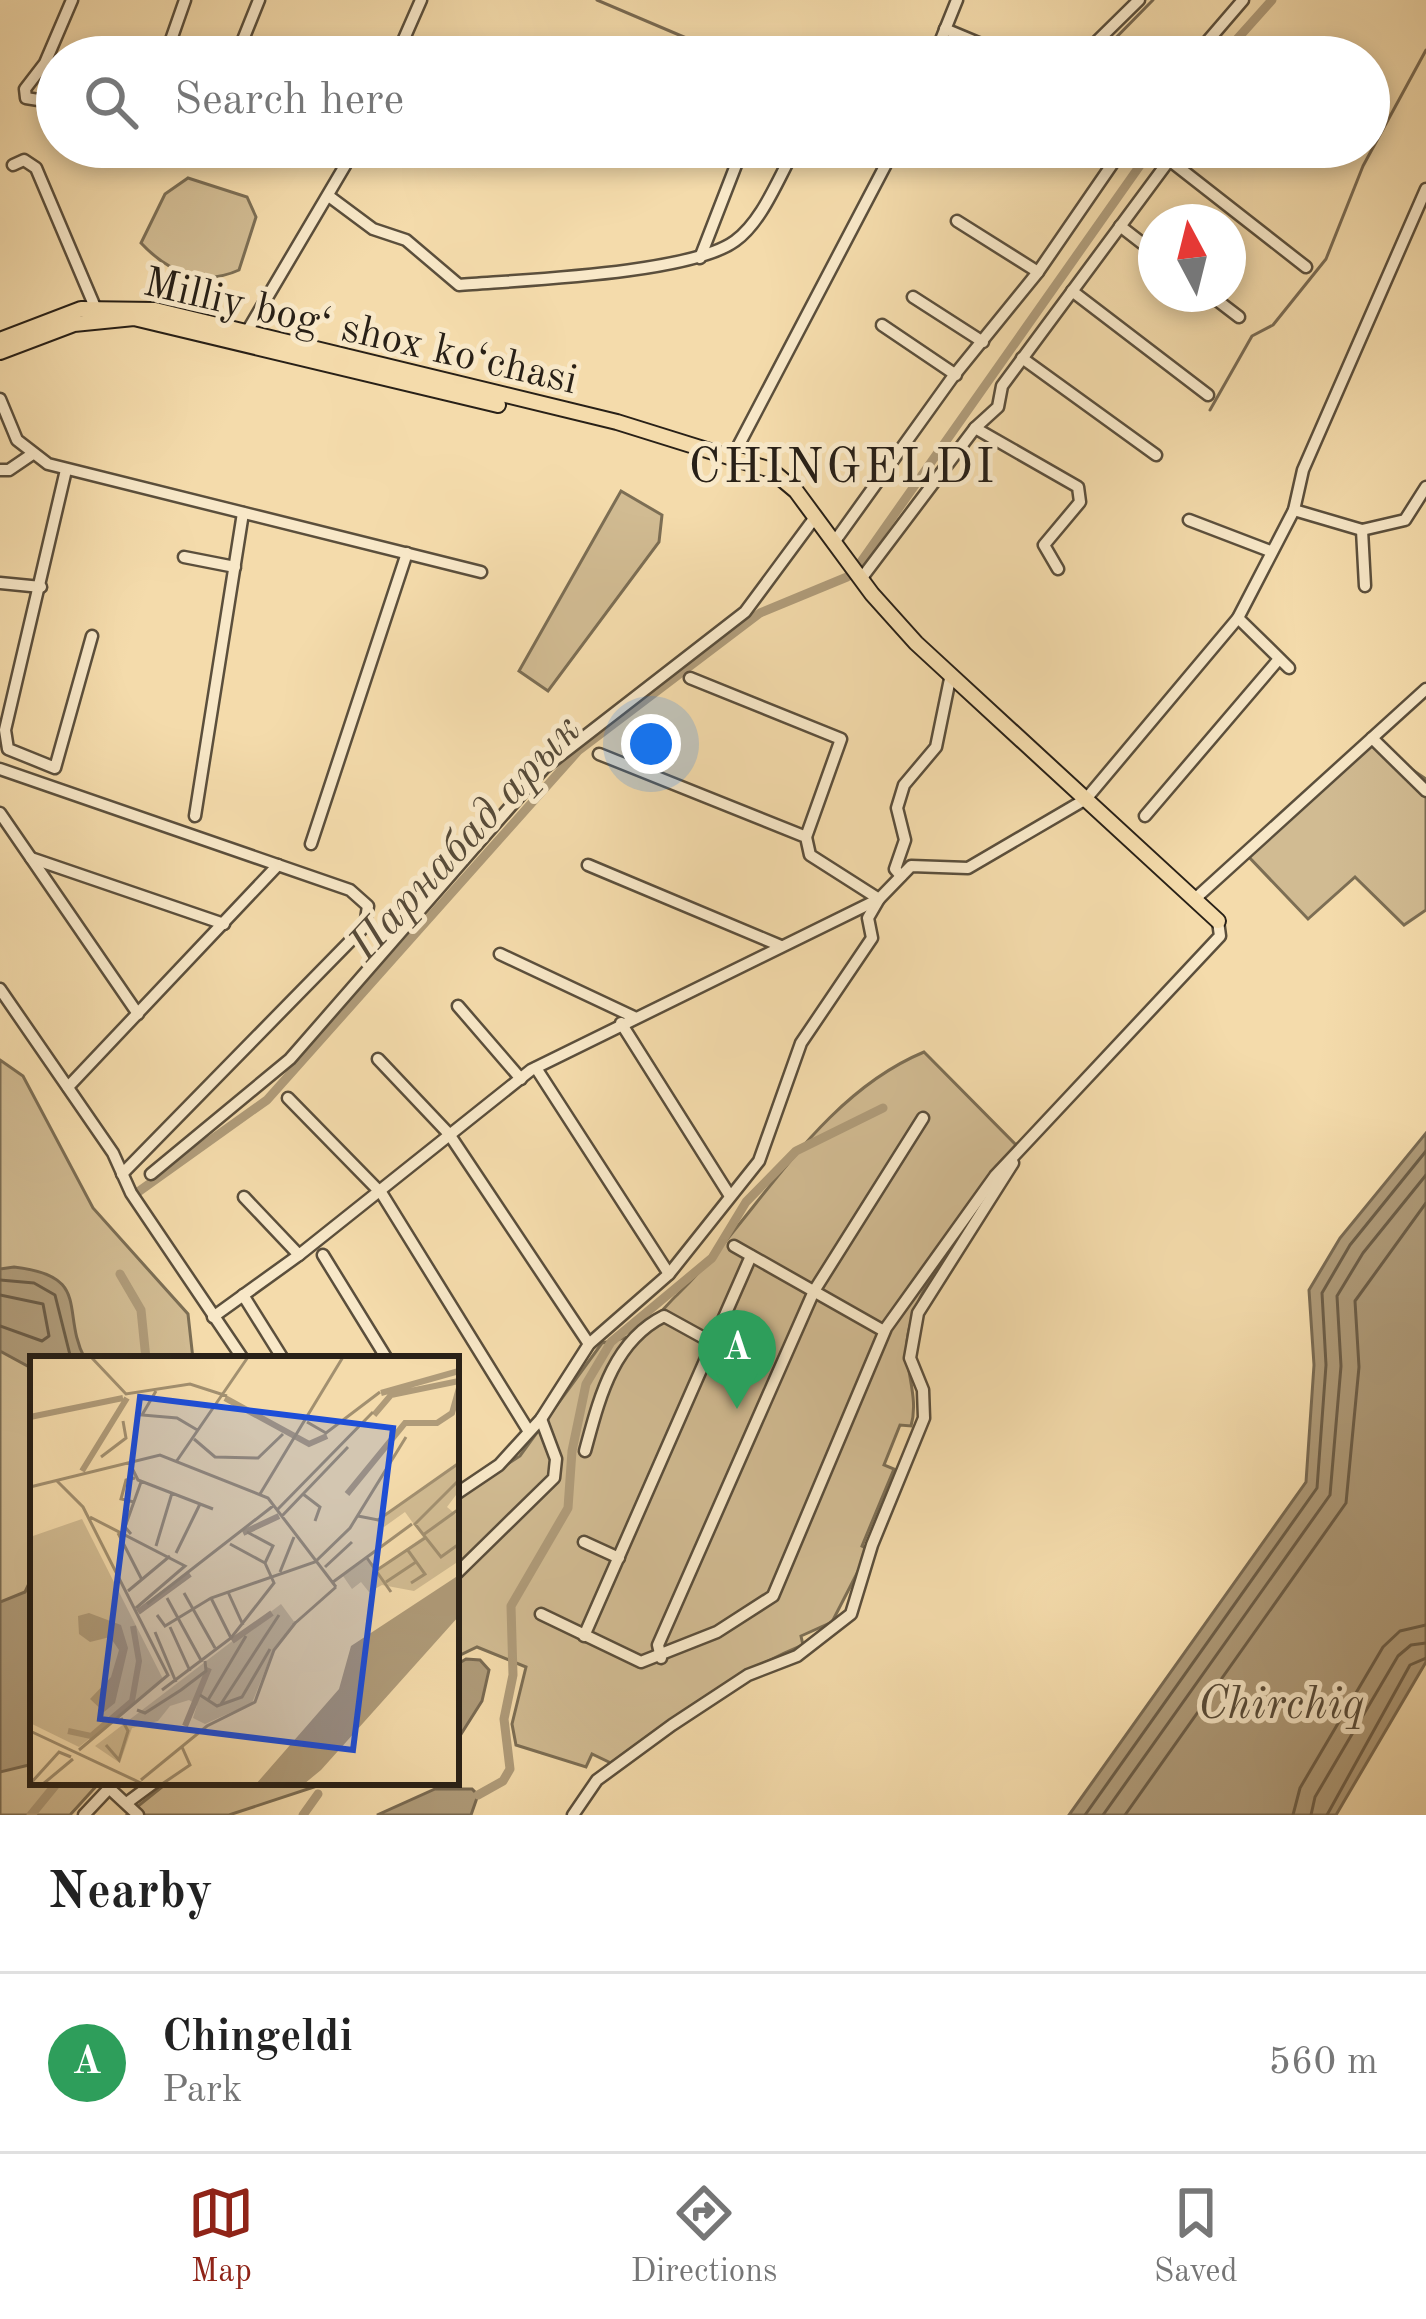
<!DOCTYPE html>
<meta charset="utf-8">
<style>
:root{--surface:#fff;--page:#f6f6f6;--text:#222;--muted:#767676;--line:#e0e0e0;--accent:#8f2418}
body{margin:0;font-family:"Old Standard TT",serif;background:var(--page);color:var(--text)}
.compass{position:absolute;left:1138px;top:204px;width:108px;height:108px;border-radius:50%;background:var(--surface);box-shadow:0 6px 18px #0003;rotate:353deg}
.you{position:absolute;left:651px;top:744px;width:42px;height:42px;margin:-30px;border:9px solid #fff;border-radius:50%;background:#1a73e8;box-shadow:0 0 0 18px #1a73e833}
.badge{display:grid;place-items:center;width:78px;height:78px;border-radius:50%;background:var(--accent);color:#fff;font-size:39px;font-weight:700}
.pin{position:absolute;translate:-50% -99px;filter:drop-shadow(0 3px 6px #0008)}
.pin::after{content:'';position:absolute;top:63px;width:42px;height:36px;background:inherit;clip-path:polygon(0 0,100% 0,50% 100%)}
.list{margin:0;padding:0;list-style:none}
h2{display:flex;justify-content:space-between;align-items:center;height:156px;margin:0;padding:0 48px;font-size:51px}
h2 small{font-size:39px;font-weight:400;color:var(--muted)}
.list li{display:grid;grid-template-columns:78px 1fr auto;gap:36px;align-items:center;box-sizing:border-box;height:180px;padding:0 48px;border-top:3px solid var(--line)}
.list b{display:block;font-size:45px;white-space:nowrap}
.list p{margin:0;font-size:39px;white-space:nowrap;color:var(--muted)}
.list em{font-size:39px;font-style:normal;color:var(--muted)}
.icon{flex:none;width:66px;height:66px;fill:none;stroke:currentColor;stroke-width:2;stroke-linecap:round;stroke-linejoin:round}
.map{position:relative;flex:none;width:1426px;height:1815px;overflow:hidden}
.search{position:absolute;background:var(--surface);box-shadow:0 6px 18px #0003;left:36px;right:36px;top:36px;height:132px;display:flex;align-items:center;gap:30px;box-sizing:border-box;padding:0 42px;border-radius:66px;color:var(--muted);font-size:45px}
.sheet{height:336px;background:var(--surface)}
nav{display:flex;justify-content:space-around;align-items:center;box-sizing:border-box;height:168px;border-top:3px solid var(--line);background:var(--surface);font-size:33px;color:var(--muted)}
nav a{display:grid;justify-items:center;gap:6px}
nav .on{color:var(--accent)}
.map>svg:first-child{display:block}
.green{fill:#d1bb92;stroke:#7c6e54;stroke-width:3}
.water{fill:#af9b79;stroke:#796a52;stroke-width:3}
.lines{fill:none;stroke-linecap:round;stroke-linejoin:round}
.shore{stroke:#6c5e48;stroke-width:3}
.stream{stroke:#796a52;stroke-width:3}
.canal{stroke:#af9b79;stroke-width:9}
.minor-casing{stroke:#5b4f3c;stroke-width:15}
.major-casing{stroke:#282017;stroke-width:18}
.minor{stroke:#f8e8c8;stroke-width:10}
.major{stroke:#f4dbab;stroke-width:14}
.labels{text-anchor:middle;stroke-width:10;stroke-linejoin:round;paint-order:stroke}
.street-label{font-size:42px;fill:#282017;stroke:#f8e8c8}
.water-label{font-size:45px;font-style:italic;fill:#574b39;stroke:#f8e8c8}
.quarter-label{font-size:48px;letter-spacing:3px;fill:#282017;stroke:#f8e8c8}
.inset-river{fill:none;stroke:#af9b79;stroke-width:6}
.inset-road{fill:none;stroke:#a29070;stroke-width:3}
.view{fill:#1d4ed8;fill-opacity:0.15;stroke:#1d4ed8;stroke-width:6}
.inset-edge{fill:none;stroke:#282017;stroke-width:6}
</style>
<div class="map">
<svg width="1426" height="1815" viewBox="0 0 1426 1815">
<rect width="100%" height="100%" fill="#f4dbab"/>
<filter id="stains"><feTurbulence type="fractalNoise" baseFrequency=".00167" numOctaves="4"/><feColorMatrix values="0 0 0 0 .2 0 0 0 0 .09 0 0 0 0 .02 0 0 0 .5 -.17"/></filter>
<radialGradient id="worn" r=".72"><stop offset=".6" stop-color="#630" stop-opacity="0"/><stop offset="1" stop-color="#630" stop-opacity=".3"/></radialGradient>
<g class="green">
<path d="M188,178L247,197L256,217L239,270C202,287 167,271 141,243L165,194Z"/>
<polygon points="621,491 662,515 659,542 548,691 519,671"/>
<polygon points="1373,743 1426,779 1426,910 1404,925 1355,877 1308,919 1247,855"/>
<path d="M924,1052L1018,1147C986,1203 920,1272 908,1334C902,1366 920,1395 911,1426L900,1425L884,1465L894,1469L862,1546L869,1550L832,1622L801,1636L803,1645C731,1675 673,1717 611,1763L592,1754L586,1767L516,1745L512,1724L526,1667L477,1647L456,1657V1497L520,1456L602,1343C612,1340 628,1339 637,1333C652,1325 665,1306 677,1295C758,1216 816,1097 924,1052Z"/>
<polygon points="0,1060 23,1076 93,1208 188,1314 193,1359 33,1359 33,1782 100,1782 70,1815 0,1815"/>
<polygon points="168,1782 321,1782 323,1784 229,1815 127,1815"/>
</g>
<g class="water">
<polygon points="1426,1133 1426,1662 1336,1815 1069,1815 1306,1482 1314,1365 1309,1290 1340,1238"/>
<path d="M14,1267C93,1276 60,1312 85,1359H33V1369L0,1351V1269Z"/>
<polygon points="33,1575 33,1764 0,1772 0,1602 25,1592"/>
<polygon points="466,1659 480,1660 489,1670 482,1701 456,1742 456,1665"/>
<polygon points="435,1789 472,1789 478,1795 471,1815 377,1815"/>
</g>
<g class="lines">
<g class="shore">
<polyline points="0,1280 34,1283 55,1295 71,1359"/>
<polyline points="0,1295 43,1304 49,1336 42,1341 0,1326"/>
<polyline points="1085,1815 1317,1488 1326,1365 1322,1293 1350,1245 1426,1151"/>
<polyline points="1103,1815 1330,1495 1341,1366 1337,1296 1363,1253 1426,1175"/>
<polyline points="1125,1815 1346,1503 1359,1367 1355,1301 1426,1203"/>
<polyline points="1293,1815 1300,1788 1383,1647 1400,1631 1426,1625"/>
<polyline points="1311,1815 1315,1797 1398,1656 1411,1645 1426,1643"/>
<polyline points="1327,1815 1410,1665 1426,1658"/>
</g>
<g class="stream">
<polyline points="597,0 731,57"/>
<polyline points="1097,57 1153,0"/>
<polyline points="968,147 976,147"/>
<polyline points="1210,410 1252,336 1273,325 1326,259 1363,166 1426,50"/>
</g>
<g class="canal">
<polyline points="1221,57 1272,0"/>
<polyline points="138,1192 267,1100 578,751 760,613 847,577 858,566 1153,147"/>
<polyline points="120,1274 141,1310 146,1359"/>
<polyline points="478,1795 503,1781 510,1769 504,1719 513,1675 511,1606 568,1508 572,1451 586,1384 611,1342 712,1258 746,1202 796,1151 883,1108"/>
<polyline points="31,1815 58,1782"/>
<polyline points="303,1815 318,1794"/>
</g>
<defs>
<g id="minor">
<polyline points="945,29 1012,57"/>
<polyline points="165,57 185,0"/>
<polyline points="236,57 259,0"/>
<polyline points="396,57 421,0"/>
<polyline points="934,57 957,0"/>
<polyline points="1081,57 1139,0"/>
<polyline points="1194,57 1243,0"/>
<polyline points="57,103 26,98 25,89 45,63 72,0"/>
<polyline points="1168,159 1306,267"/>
<polyline points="13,165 24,160 36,168 95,307"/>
<path d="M330,197L373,229L406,240L459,285C519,280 690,274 735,241C763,221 779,176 796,147"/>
<polyline points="957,221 1038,272"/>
<polyline points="1120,226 1156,254"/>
<polyline points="700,258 743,147"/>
<polyline points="1072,291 1208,395"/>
<polyline points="1209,294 1239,317"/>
<polyline points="913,297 983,342"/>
<polyline points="882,325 956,375"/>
<polyline points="245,335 356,147"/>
<polyline points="1022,358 1156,455"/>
<polyline points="0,399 17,440 48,464 481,572"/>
<polyline points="975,428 1078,487 1080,502 1044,545 1058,569"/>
<polyline points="733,456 895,147"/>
<polyline points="0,470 9,470 31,455"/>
<polyline points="66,470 5,730 8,749 55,768 92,636"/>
<polyline points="1294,510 1362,530 1405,520 1426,487"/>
<polyline points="1189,520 1270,551"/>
<polyline points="1362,530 1365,586"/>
<polyline points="835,541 952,378 1038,272 1124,147"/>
<polyline points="184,557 235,567"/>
<polyline points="861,579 975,428 998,407 1002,386 1179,147"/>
<polyline points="0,583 41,587"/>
<polyline points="1238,618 1289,668"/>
<polyline points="690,678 841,739 806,837"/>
<polyline points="1372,738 1426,791"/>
<polyline points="0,769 350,890 368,906 365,926 122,1174"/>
<polyline points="0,813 138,1014"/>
<polyline points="195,816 243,513"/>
<polyline points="1145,816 1279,659"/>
<polyline points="311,844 407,553"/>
<polyline points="31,858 224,924"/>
<polyline points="588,865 781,946"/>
<polyline points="901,876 895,869 905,840 897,808 904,785 936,747 951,674"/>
<polyline points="1197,897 1426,689"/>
<polyline points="500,954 634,1017"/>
<polyline points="0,989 113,1153 131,1193 243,1359"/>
<polyline points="458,1006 521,1079"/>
<polyline points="621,1023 730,1196"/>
<polyline points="378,1059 449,1134 589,1344"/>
<polyline points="536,1068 669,1274"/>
<polyline points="68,1087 278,865"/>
<polyline points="288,1098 382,1194 528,1430"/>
<polyline points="151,1174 290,1059 544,768 745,612 816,516"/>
<polyline points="244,1197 299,1255 531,1070 879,899 911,866 968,868 1086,799 1238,618 1294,510 1303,470 1426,189"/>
<polyline points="734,1246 884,1331"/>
<polyline points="323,1255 387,1359"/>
<polyline points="243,1295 283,1359"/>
<polyline points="213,1317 299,1255"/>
<path d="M585,1451C599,1400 612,1342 664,1316L713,1343"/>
<polyline points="456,1494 499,1465 541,1419 589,1344 669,1274 759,1161 801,1043 872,938 868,918 879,899 810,855 806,837 599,754"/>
<polyline points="584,1542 619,1558"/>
<polyline points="456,1574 554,1478 556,1459 541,1419"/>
<polyline points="541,1614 641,1662 717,1632 773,1596 886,1328 995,1176 1220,936 1218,921"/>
<polyline points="584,1636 751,1256"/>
<polyline points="661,1658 658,1645 814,1291 923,1118"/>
<polyline points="109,1788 138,1815"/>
<polyline points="128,1802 155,1782"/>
<polyline points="84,1815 115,1782"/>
<polyline points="573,1815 597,1780 672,1725 748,1675 797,1656 851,1614 872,1545 924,1418 923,1390 910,1358 918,1313 1013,1163"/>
</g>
<g id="major">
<polyline points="0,340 81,309 155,310 617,422 771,470 796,491 872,594 916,643 1218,921"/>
<polyline points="0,352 74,324 134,318 498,405"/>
</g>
</defs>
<use href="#minor" class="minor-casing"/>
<use href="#major" class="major-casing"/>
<use href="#minor" class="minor"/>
<use href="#major" class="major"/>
</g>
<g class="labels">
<g class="street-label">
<text transform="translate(361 329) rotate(13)" y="15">Milliy bog‘ shox ko‘chasi</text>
</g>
<g class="water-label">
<text transform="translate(463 836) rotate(-47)" y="16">Парнабад арык</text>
<text x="1281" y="1718">Chirchiq</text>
</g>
<g class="quarter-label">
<text x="843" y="482">CHINGELDI</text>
</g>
</g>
<g transform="translate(30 1356)">
<rect width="429" height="429" fill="#f4dbab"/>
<path d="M429,107V135L417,151L429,161V205L384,235L352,229L339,236L331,226L322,233L313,220L337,203L349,212L393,181L375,156L354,171L346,164ZM52,163L133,323L49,391L0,367V181ZM251,248L265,267L244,292L222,347L175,368L163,362L167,349L159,344L140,350L128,365L102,372L90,407L65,390Z" fill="#d1bb92"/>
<path d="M429,219V260L291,414L274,428H226L309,333L321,290ZM59,257L91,269L98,292L85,347L74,356L60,343L81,321L89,294L80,281L60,286L49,278L48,260Z" fill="#af9b79"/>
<path class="inset-river" d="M351,37L429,15M195,42L279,88L297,80M344,59L361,39L429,25M0,61L93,42M52,115L97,42M317,138L375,67H407L422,57L429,32M213,177L249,160M108,256L160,218M202,285L242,257M155,370L179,312M38,375L61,380L102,345L109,305L103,270"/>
<path class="inset-road" d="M61,1L96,38L160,28L197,40M126,35L112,59L147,62L169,75M277,66L296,77L350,36M164,83L185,101L228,102L253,78M71,101L96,82L93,65M99,106L108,124L183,153M146,106L218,1M429,124L385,168L411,201L429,188M27,125L53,151L138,319L49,394M0,131L130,99L238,142L306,231M230,138L313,1M273,138L290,151L285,165M104,146L91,143L96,124L105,122M247,154L343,56M328,160L348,164L429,107M60,161L155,210L106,252M251,161L318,91M217,176L243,190L235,207M88,177L112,224M101,178L95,171L111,126M393,179L429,153M126,190L142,137M377,193L395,218L381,227M146,197L170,148M337,202L361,236M295,211L322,186M347,214L395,182M250,216L264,181M303,226L382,168M356,226L386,206M98,235L140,200M198,236L213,269M154,237L185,292M137,242L172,306M181,242L201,282M117,248L243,150M127,259L135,270L181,242L285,206L320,172L376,81M263,269L306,231M140,271L160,315M125,276L146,326M132,334L201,282L244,227L235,207L200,188M170,339L187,350L212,341L240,293M178,344L216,280M191,348L249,259M107,354L115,357L151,334L176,315L175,305M0,375L113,428M76,389L89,404L98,375L91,362M111,424L177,370L225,346L244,294L266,266M0,428L29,396L41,401M13,428L43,403M132,428L160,409L152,391"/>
<path class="view" d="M110,41L363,72L323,394L70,363Z"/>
<rect width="429" height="429" class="inset-edge"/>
</g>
<rect width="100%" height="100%" filter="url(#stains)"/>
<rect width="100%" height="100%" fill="url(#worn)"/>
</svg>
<svg class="compass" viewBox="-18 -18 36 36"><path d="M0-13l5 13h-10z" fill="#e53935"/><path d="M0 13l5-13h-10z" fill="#767676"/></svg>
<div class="you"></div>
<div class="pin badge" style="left:737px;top:1409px;background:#2e9e5b">A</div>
<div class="search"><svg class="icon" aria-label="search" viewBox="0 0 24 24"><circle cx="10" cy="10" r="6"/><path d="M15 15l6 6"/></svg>Search here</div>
</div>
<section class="sheet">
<h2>Nearby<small></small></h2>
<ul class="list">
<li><span class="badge" style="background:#2e9e5b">A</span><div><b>Chingeldi</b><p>Park</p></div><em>560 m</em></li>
</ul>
</section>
<nav>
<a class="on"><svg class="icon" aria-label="map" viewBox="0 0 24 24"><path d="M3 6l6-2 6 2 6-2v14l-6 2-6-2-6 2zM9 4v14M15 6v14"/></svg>Map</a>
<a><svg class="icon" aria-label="directions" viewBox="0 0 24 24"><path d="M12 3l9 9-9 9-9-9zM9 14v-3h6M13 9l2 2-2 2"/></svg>Directions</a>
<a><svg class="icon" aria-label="saved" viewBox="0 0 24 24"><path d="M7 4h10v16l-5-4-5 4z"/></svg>Saved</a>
</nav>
